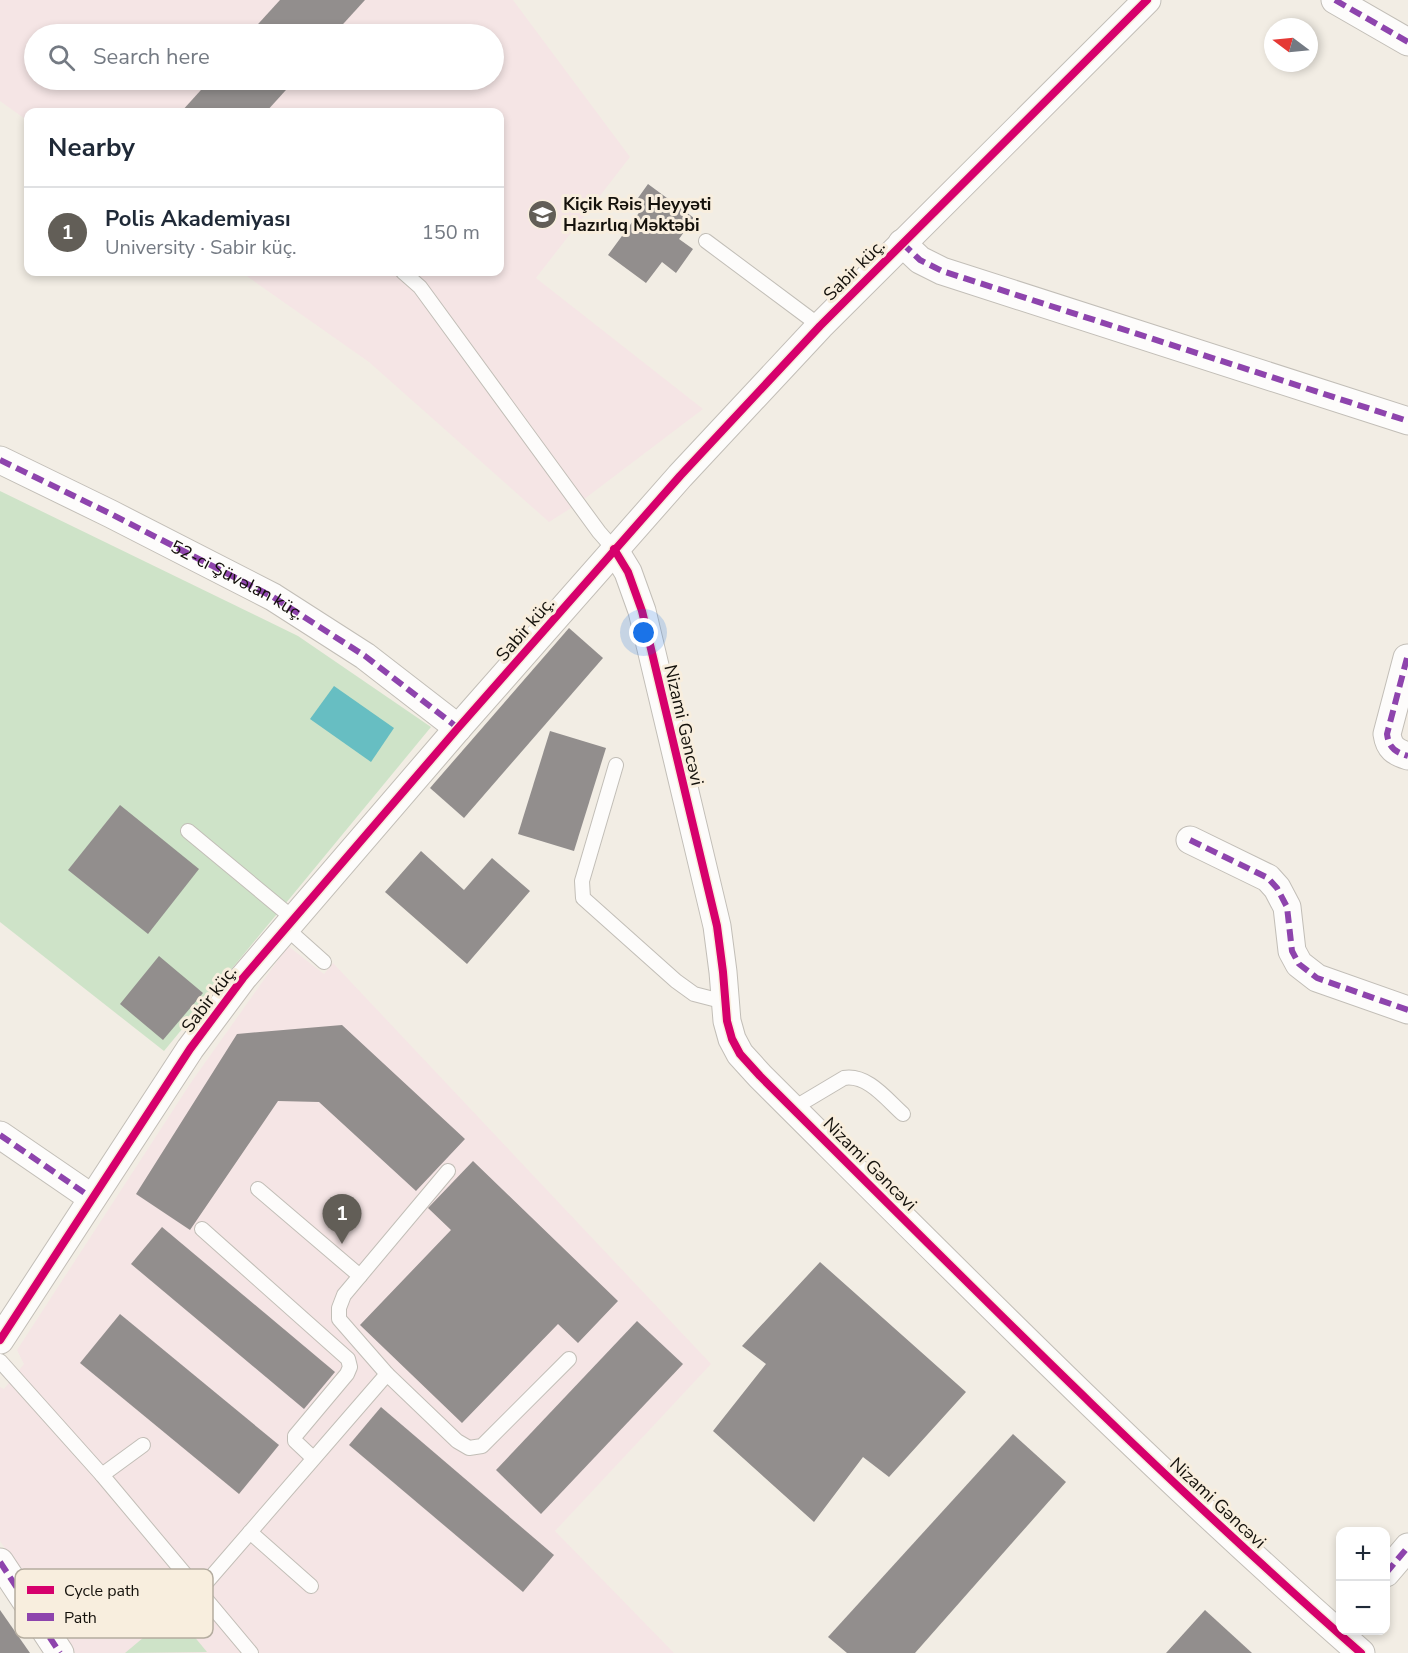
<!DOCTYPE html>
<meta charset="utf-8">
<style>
:root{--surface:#fff;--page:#f6f6f7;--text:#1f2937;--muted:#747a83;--line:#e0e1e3;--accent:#625e57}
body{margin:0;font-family:"Nunito Sans",sans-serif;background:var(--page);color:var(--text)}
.controls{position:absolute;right:18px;bottom:18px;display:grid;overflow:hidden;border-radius:12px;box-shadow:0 3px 9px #0003}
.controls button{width:54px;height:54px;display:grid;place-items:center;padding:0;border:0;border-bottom:2px solid var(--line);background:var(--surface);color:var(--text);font:30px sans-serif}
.compass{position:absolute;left:1264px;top:18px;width:54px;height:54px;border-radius:50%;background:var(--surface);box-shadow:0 3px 9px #0003;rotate:286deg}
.you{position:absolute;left:644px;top:633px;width:21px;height:21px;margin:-15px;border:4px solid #fff;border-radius:50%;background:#1a73e8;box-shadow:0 0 0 9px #1a73e833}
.badge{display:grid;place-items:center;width:39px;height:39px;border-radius:50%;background:var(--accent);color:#fff;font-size:20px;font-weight:700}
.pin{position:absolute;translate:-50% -50px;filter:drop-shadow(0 2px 3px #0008)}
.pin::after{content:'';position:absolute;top:32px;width:21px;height:18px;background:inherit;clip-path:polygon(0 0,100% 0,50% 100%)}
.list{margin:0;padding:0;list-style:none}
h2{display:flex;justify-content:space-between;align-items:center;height:78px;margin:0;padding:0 24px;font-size:26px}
h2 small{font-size:20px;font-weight:400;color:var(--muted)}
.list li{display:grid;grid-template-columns:39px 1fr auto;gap:18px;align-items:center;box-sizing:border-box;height:90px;padding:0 24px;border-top:2px solid var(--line)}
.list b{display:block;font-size:22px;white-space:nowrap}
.list p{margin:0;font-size:20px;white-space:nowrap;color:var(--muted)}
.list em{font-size:20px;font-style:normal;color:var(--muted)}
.icon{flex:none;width:33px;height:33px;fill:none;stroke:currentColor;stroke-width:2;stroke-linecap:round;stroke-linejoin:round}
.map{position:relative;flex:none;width:1408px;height:1653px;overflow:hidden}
.search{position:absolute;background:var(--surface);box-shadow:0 3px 9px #0003;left:24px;top:24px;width:480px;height:66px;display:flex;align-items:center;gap:15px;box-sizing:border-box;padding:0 21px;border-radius:33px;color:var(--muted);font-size:22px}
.panel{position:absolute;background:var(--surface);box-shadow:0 3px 9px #0003;left:24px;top:108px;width:480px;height:168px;border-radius:12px}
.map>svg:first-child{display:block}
.education{fill:#f5e5e5;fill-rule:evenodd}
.green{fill:#cee3c8}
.water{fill:#67bec2}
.building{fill:#928e8d}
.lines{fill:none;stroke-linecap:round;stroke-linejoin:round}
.lane-casing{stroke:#c2beb7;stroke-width:16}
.street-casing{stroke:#c2beb7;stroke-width:29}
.lane{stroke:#fdfcfb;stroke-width:14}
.street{stroke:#fdfcfb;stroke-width:27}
.quiet{stroke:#8e44ad;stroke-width:6;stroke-dasharray:12 6;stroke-linecap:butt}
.cycleway-casing{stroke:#f8eede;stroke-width:11}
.cycleway{stroke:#d6006c;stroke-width:8}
.labels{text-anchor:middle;stroke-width:6;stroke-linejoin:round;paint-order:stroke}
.poi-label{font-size:18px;font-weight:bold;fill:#14110b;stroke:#f8eede;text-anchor:start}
.street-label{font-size:18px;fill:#14110b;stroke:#f8eede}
.key{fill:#f8eede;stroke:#b4ac9f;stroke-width:1.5}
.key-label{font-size:16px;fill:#14110b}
</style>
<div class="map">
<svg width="1408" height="1653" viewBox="0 0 1408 1653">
<rect width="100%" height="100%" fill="#f2ede4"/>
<g class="education">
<path d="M0,0H513L630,157L536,278L703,409L579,503L549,522L369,362L241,272H500V112H28V121L0,101ZM34,34H494V80H34Z"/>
<polygon points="288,946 324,974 333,963 711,1364 555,1531 674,1653 75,1653 0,1541 0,1387 4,1389 24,1364 17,1350 192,1081"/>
</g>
<g class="green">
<polygon points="0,491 298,636 431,727 164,1051 0,922"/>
<polygon points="174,1612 207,1652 125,1653"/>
</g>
<polygon class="water" points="334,686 394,728 371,762 310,719"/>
<g class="building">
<polygon points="280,0 365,0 334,34 249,34"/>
<polygon points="210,80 295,80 266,112 181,112"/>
<polygon points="648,184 694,218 679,239 693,249 676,273 662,262 646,283 608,255 641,210 633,205"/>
<polygon points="569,628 603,658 464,818 430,788"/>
<polygon points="550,731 606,748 574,851 518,834"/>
<polygon points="120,805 199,869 148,934 68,870"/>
<polygon points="421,851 464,890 492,858 530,891 467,964 385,892"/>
<polygon points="159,956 203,993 163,1040 120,1004"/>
<polygon points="342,1025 465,1139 416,1191 319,1102 278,1101 190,1230 136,1194 237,1034"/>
<polygon points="473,1161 618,1301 578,1343 558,1324 462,1423 360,1325 451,1230 428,1208"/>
<polygon points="162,1227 335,1372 304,1409 131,1264"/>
<polygon points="820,1262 966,1392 889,1477 863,1457 814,1522 713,1431 766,1364 742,1346"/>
<polygon points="120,1314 279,1445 239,1494 80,1363"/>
<polygon points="637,1321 683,1364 541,1514 496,1470"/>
<polygon points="381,1407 554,1555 523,1592 349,1445"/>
<polygon points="1013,1434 1066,1482 915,1653 847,1653 828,1637"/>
<polygon points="0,1610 30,1653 0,1653"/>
<polygon points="1205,1610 1252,1653 1166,1653"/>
</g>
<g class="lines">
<defs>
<g id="lane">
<polyline points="706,241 820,326"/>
<polyline points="403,272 420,287 599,532 614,549"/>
<polyline points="616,765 582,881 583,898 676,981 694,994 725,1002"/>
<polyline points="188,831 294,919"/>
<polyline points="286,928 324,962"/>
<path d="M792,1109L844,1078C868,1074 887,1100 903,1114"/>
<polyline points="258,1189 360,1276"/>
<polyline points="202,1229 348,1359 350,1367 347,1374 295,1436 295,1441 313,1458"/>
<polyline points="0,1361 102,1475 251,1653"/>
<polyline points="387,1374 339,1319 339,1308 344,1295 448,1171"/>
<polyline points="102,1475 143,1445"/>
<polyline points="250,1532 311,1586"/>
<polyline points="199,1591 387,1374 457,1441 469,1448 482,1446 569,1359"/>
</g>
<g id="street">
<polyline points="1335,0 1408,42"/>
<polyline points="902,243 920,260 942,271 1408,421"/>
<polyline points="0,460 111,514 273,597 365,656 458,728"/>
<path d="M614,549L628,572L642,611L717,926L723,972L727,1021L732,1039L740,1054L760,1076C957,1272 1152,1470 1361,1653"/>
<path d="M1407,658L1387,734C1389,748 1395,752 1408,756"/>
<polyline points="1190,840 1268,878 1277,888 1287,907 1292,951 1299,964 1317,978 1408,1010"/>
<polyline points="0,1135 92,1198"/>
<polyline points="0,1340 190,1049 243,978 458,728 680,476 820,326 1147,0"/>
<polyline points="0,1562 60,1653"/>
<polyline points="1386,1573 1408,1547"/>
</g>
</defs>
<use href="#lane" class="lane-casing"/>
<use href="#street" class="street-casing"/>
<use href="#lane" class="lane"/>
<use href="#street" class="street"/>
<g class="quiet">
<polyline points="1335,0 1408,42"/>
<polyline points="902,243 920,260 942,271 1408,421"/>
<path id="s1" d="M0,460L111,514L273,597L365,656L458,728"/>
<path d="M1407,658L1387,734C1389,748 1395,752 1408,756"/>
<polyline points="1190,840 1268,878 1277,888 1287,907 1292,951 1299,964 1317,978 1408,1010"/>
<polyline points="0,1135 92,1198"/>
<polyline points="0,1562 60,1653"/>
<polyline points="1386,1573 1408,1547"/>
</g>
<defs>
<g id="cycleway">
<path d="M614,549L628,572L642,611L717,926L723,972L727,1021L732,1039L740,1054L760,1076C957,1272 1152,1470 1361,1653"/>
<polyline points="0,1340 190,1049 243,978 458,728 680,476 820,326 1147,0"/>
</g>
</defs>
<use href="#cycleway" class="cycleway-casing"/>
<use href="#cycleway" class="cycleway"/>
</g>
<defs>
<symbol id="university-disc" viewBox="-11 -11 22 22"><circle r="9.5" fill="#625e57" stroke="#f8eede"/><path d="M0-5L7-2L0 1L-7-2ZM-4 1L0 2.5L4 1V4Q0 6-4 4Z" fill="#fff"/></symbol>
</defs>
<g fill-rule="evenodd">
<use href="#university-disc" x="526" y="198" width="33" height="33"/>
</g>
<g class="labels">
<g class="poi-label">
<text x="563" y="210">Kiçik Rəis Heyyəti<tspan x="563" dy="21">Hazırlıq Məktəbi</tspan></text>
</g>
<g class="street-label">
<text transform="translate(854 270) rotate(-45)" y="6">Sabir küç.</text>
<text dy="6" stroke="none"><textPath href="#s1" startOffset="266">52-ci Şüvəlan küç.</textPath></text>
<text transform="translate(525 629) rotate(-49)" y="6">Sabir küç.</text>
<text transform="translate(684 725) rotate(77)" y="6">Nizami Gəncəvi</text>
<text transform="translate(209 999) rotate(-53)" y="6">Sabir küç.</text>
<text transform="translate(870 1164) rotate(45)" y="6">Nizami Gəncəvi</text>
<text transform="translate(1218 1503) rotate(43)" y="6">Nizami Gəncəvi</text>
</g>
</g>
<rect x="15" y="1569" width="198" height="69" rx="9" class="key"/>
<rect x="27" y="1586" width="27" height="8" fill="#d6006c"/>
<rect x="27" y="1613" width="27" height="8" fill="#8e44ad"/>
<g class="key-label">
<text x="64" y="1596">Cycle path</text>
<text x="64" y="1623">Path</text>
</g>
</svg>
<div class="controls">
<button>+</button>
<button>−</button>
</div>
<svg class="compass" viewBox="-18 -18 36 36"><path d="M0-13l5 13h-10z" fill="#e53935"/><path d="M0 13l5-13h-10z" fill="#747a83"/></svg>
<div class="you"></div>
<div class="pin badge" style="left:342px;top:1244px">1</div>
<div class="search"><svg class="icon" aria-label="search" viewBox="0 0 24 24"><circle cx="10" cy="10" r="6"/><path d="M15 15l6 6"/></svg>Search here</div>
<section class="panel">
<h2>Nearby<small></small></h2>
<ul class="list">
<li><span class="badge">1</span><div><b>Polis Akademiyası</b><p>University · Sabir küç.</p></div><em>150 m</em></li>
</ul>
</section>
</div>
